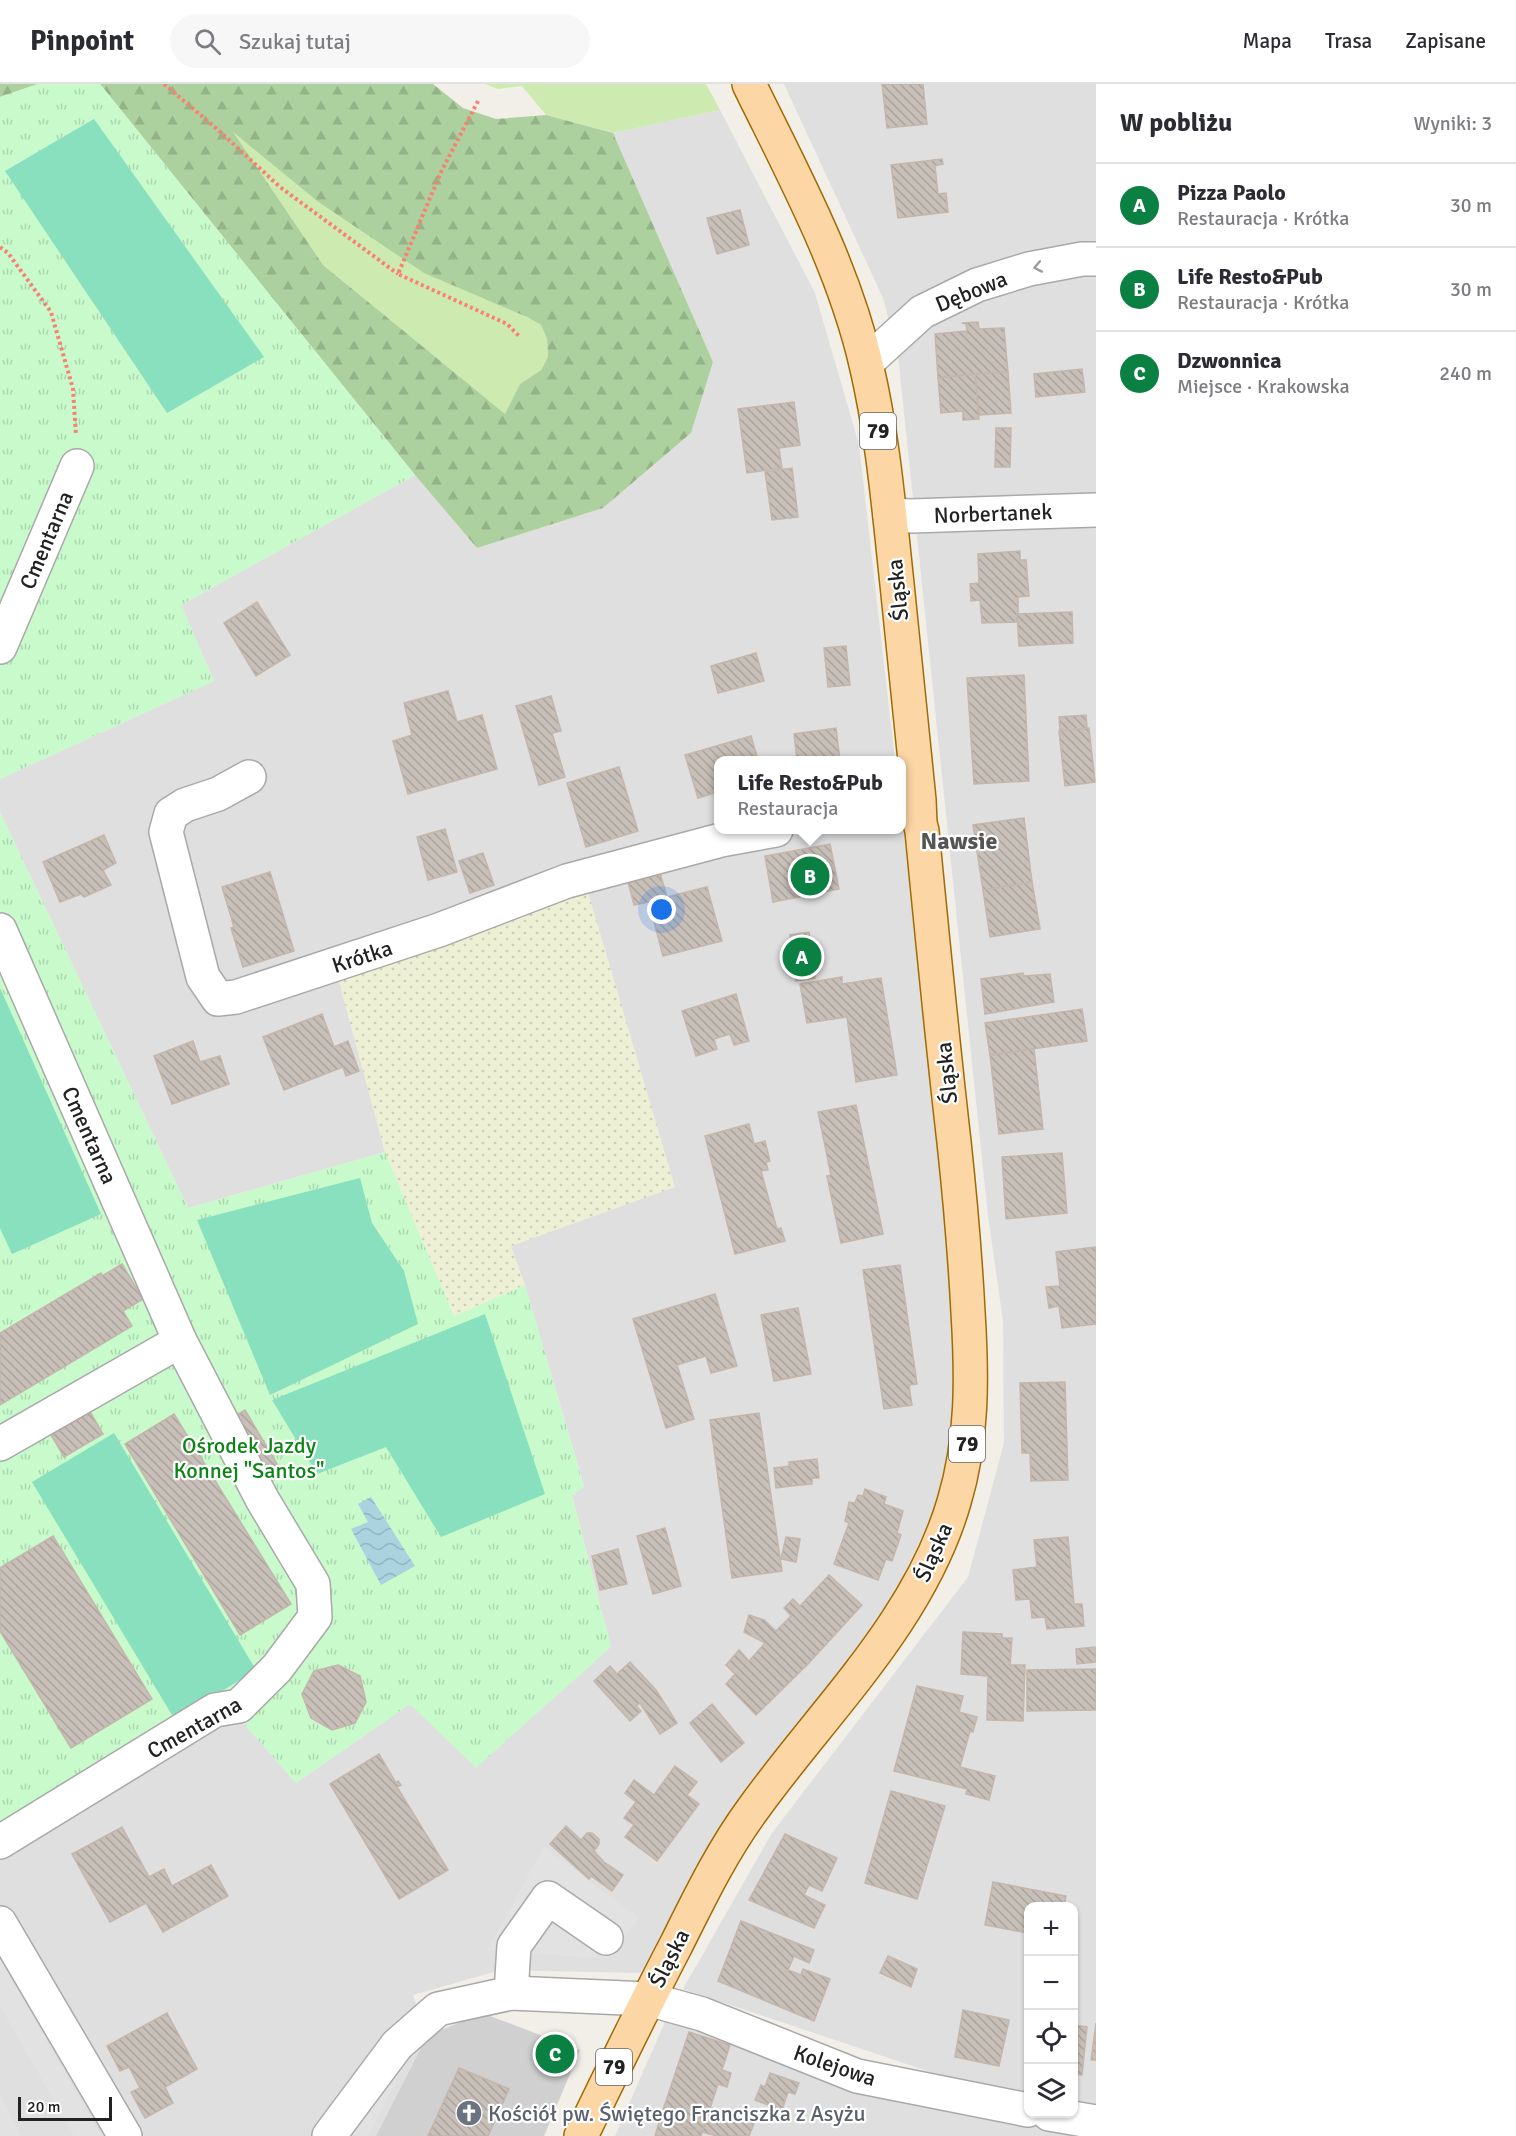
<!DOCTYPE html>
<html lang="pl">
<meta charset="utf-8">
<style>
:root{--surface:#fff;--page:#f7f7f7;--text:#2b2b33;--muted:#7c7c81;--line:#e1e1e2;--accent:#0b8043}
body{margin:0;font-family:Signika,sans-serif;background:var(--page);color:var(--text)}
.controls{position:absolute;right:18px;bottom:18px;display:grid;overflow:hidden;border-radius:12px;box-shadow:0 2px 4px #0004}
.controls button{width:54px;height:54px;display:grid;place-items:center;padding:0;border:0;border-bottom:2px solid var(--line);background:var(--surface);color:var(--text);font:30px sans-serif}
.scale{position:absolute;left:18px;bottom:15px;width:94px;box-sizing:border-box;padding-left:6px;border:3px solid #222;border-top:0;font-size:16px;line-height:21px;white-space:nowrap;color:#222;-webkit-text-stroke:4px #fff;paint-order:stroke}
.you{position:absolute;left:662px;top:826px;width:21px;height:21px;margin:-15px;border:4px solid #fff;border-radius:50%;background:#1a73e8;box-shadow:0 0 0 9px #1a73e833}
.badge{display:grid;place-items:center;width:39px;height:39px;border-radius:50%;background:var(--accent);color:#fff;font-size:20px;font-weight:700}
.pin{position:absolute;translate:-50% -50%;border:3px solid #fff;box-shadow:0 2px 6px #0006}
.popup{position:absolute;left:714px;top:672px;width:192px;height:78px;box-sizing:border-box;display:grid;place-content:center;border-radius:12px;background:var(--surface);filter:drop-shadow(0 2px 4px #0005);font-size:20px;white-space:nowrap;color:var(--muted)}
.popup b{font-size:22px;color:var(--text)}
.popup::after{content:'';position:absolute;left:50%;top:100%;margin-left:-12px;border:12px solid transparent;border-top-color:var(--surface)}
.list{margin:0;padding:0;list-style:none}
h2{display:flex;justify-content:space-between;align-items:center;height:78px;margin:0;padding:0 24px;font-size:26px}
h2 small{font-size:20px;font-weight:400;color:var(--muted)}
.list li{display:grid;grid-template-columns:39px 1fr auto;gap:18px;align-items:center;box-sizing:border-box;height:84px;padding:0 24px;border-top:2px solid var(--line)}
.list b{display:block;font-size:22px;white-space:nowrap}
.list p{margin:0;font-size:20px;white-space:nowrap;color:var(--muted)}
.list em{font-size:20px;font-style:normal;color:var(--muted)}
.icon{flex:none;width:33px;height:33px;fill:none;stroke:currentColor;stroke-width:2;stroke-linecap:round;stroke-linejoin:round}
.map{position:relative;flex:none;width:1096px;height:2052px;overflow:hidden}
header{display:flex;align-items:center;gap:36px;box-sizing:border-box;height:84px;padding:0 30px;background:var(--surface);border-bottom:2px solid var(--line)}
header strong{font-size:28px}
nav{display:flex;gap:33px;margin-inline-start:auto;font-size:21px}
.search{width:420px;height:54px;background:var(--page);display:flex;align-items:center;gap:15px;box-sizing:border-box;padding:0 21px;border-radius:33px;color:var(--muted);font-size:22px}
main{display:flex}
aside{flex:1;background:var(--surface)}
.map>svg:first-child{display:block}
.residential{fill:#e0dfdf}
.religious{fill:#d0d0d0}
.farmland{fill:url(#farmland-dots)}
.grass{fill:#cdebb0}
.forest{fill:url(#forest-firs);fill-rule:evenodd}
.park{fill:url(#park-tufts)}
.pitch{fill:#88e0be}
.parking{fill:#e2e2e2}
.water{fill:url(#water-waves)}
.building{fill:url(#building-back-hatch);stroke:#c4b6ab;stroke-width:1.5}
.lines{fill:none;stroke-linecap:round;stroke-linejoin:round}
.minor-casing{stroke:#a9a9a9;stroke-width:36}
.major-casing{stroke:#a06b00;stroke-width:36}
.path{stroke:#fa8072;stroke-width:4;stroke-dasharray:3 3;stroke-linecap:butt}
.minor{stroke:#fff;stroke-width:33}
.major{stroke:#fcd6a4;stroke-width:33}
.oneway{stroke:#9c9c9c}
.labels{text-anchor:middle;stroke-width:4.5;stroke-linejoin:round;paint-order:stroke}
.shield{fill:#fff;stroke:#646464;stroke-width:1.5}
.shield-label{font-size:21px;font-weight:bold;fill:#222}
.street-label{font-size:22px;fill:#222;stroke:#fff}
.park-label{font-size:22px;fill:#0c8416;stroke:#fff}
.worship-label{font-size:22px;fill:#5b616d;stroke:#fff;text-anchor:start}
.neighbourhood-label{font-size:24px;font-weight:bold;fill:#555;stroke:#fff}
</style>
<header>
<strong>Pinpoint</strong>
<div class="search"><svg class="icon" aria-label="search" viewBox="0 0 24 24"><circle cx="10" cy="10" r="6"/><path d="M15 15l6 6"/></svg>Szukaj tutaj</div>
<nav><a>Mapa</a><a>Trasa</a><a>Zapisane</a></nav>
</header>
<main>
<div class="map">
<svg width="1096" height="2052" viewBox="0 0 1096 2052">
<defs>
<pattern id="farmland-dots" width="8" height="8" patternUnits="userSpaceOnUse" patternTransform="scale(1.5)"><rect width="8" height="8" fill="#eef0d5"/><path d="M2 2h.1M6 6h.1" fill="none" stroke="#ccceb7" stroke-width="1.8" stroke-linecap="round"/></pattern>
<pattern id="forest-firs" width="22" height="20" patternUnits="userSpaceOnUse" patternTransform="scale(1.5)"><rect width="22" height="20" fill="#add19e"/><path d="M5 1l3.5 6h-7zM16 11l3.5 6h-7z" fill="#95b388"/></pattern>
<pattern id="park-tufts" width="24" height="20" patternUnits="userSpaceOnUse" patternTransform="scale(1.5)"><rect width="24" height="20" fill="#c8facc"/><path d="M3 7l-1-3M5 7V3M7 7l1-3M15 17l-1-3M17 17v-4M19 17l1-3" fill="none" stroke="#acd6af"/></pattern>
<pattern id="water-waves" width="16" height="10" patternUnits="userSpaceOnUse" patternTransform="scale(1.5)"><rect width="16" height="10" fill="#aad3df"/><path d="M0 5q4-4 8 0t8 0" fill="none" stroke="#92b5bf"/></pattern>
<pattern id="building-back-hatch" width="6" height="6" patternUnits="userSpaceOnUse" patternTransform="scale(1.5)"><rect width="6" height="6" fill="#c7bfb8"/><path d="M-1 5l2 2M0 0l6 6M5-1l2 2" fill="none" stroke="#aba49e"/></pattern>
</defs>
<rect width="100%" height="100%" fill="#f2efe9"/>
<g class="residential">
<polygon points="784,0 1096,0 1096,2020 1074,2016 1074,1822 1028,1822 1028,2009 957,1997 683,1905 772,1749 968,1493 1004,1359 1003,1237 988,1132 898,271 883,214"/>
<polygon points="720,26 815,209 859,361 895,676 718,676 718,746 902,746 902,732 927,954 958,1287 942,1411 883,1534 756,1691 641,1889 501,1886 413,1911 427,1952 376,2052 0,2052 0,1772 238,1633 296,1699 410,1620 611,1563 572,1411 584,1402 525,1201 510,1162 338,891 385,1068 188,1124 0,728 0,695 214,597 181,521 415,391 477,464 603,424 691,349 713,278 613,49"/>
<polygon points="668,1931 1096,2052 615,2052"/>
</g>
<polygon class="religious" points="482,1929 580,1966 544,2052 376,2052 427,1952"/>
<polygon class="farmland" points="585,798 675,1103 511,1162 525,1201 454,1232 385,1068 337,891"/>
<g class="grass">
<polygon points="485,0 706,0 720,26 613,49 546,31 522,2 498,5"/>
<polygon points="231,46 317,117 541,241 547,255 548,273 541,286 520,300 505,331 323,181"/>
</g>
<g class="forest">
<polygon points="0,0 38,0 0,13"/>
<path d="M100,0H433L463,24L496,35L546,31L613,49L713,278L691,349L603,424L477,464L415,391ZM233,48L317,117L424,189L527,233L541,241L547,255L548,273L541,286L520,300L505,330L323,181Z"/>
</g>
<g class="park">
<polygon points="38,0 100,0 415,391 181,521 214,597 0,695 0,13"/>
<polygon points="0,728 188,1124 385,1068 454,1232 525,1201 584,1403 572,1412 611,1563 476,1684 410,1620 296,1699 238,1633 0,1740"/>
</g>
<g class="pitch">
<polygon points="94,35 264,273 167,329 5,87"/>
<polygon points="0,904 101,1130 12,1170 0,1144"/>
<polygon points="360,1094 372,1139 404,1187 418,1240 270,1311 197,1136"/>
<polygon points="485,1230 545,1410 441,1453 386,1363 317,1390 272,1316"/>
<polygon points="114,1349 256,1586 175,1636 32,1398"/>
</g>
<g class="parking">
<polygon points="544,1763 639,1834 608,1875 487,1866"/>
<polygon points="0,1875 101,2052 74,2052 0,1922"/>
<polygon points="417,1958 368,2052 340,2052"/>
<polygon points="0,2010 21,2052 1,2052 0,2049"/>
</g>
<polygon class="water" points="371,1413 415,1482 381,1501 351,1445 368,1438 358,1420"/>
<g class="building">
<polygon points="882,0 923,0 927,40 887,44"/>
<polygon points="942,75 943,80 935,82 938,110 946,109 948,128 898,134 891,81"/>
<polygon points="740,126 749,161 717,170 707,134"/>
<polygon points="978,238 979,245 1004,244 1008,288 938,294 935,250 967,247 966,240 962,239"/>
<polygon points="1082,285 1085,308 1036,313 1034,290"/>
<polygon points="1008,288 1011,329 979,331 975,290"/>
<polygon points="975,290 979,335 963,336 963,327 941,329 938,294"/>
<polygon points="794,318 800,361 779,364 782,384 747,389 738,325"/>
<polygon points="996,344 1011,344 1010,383 995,383"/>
<polygon points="792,384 798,433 772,436 765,388"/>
<polygon points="1020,467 1020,476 1026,476 1029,512 1018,513 1018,538 982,539 980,516 971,517 970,500 979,499 978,470"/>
<polygon points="257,518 290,571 256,592 224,539"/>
<polygon points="1072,528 1073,559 1019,562 1017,530"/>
<polygon points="846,562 850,601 828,603 824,564"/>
<polygon points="756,569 764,597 718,609 711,582"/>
<polygon points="1024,591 1029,697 974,700 967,594"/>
<polygon points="448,607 457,638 482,631 497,685 408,710 393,657 412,651 404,619"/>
<polygon points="551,612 561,647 552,649 565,693 539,701 516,622"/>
<polygon points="1086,631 1087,644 1060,647 1059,633"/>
<polygon points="836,644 840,676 797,676 794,650"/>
<polygon points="1089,644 1095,698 1065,702 1059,647"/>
<polygon points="751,652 758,676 718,676 718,708 698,714 685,671"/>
<polygon points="619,683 638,747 586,763 567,699"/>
<polygon points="1024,734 1032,798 983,806 973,741"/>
<polygon points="445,745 457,788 428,796 417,753"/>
<polygon points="104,751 116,779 103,786 111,801 84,813 81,810 60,818 43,778"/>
<polygon points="830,760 839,805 773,818 765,772"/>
<polygon points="483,769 494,801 470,809 459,777"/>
<polygon points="270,788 294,867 243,883 231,844 234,843 222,803"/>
<polygon points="660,789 667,813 707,803 722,857 663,872 649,818 634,821 628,798"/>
<polygon points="1032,798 1040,845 990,853 983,806"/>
<polygon points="809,848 815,894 796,897 790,851"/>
<polygon points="1023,889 1024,892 1050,890 1054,918 985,930 981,895"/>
<polygon points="842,893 842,900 881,894 897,991 856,998 847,933 807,939 800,900"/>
<polygon points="736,910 749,957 734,961 730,950 714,955 717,965 696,972 682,927"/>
<polygon points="1082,925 1087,957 990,971 985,939"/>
<polygon points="322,930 334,963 348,957 359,987 346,992 343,983 284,1006 263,953"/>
<polygon points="193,957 200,978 220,972 229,1000 172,1020 154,972"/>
<polygon points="1034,965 1043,1045 999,1050 990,971"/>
<polygon points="856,1021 883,1150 841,1159 827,1092 831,1091 818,1028"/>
<polygon points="749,1040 754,1060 765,1057 770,1077 766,1078 768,1086 761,1087 777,1145 781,1144 785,1157 735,1170 705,1052"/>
<polygon points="1062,1069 1067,1129 1006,1135 1002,1073"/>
<polygon points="1096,1163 1096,1240 1062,1244 1059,1222 1049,1224 1046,1203 1060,1202 1056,1168"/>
<polygon points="122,1180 143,1215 123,1227 132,1242 0,1321 0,1249 101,1189 102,1192"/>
<polygon points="900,1181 917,1300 909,1301 912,1321 884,1325 863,1186"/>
<polygon points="715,1210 737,1282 711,1289 706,1272 677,1281 694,1335 666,1344 633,1235"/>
<polygon points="798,1224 811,1290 774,1297 761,1231"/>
<polygon points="1065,1298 1068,1396 1031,1397 1030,1369 1022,1369 1020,1299"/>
<polygon points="86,1321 103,1350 64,1373 47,1344"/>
<polygon points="245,1326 283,1390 266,1400 228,1336"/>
<polygon points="759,1329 782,1487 732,1494 710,1336"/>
<polygon points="174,1330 291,1520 240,1551 125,1360"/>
<polygon points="817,1375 819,1394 812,1394 812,1400 791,1402 789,1378"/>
<polygon points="790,1382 791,1402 776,1404 774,1384"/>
<polygon points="865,1405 886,1413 884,1420 903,1427 897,1449 901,1451 892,1477 886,1475 878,1496 834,1480 849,1439 845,1437 849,1418 855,1419 858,1411 863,1412"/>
<polygon points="665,1444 681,1502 653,1510 637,1452"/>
<polygon points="53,1452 152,1615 71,1664 0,1547 0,1484"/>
<polygon points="786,1453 800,1455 796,1478 781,1475"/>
<polygon points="1068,1453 1074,1520 1082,1520 1084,1542 1047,1545 1045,1533 1032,1534 1030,1515 1016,1516 1013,1486 1037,1483 1034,1456"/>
<polygon points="618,1465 627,1500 600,1506 592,1472"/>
<polygon points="829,1491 862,1521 808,1580 756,1631 726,1600 735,1590 726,1581 739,1566 749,1577 765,1559 744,1548 749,1531 764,1536 776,1547 791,1532 784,1524 793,1515 800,1522"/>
<polygon points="963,1548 1002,1550 1002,1554 1012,1554 1010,1581 1025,1581 1023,1637 987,1636 988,1592 961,1590"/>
<polygon points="1095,1563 1096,1578 1077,1580 1076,1565"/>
<polygon points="630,1578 656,1606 677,1639 660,1650 640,1619 636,1622 641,1627 630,1637 594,1597 610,1582 617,1590"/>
<polygon points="338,1581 360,1592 366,1618 355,1639 332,1646 311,1634 302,1610 314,1587"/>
<polygon points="1096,1585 1096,1626 1027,1627 1027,1586"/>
<polygon points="917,1602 963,1612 959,1628 977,1633 973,1648 970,1647 960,1683 995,1692 989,1716 966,1710 967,1705 894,1687"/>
<polygon points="712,1620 744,1659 721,1678 690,1639"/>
<polygon points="379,1670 396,1699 398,1697 401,1701 397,1703 448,1786 399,1815 330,1700"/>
<polygon points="675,1682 697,1698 687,1711 699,1720 657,1777 625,1753 634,1741 624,1734 636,1718 625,1709 634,1696 654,1711"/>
<polygon points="891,1707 945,1722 917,1815 865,1799"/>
<polygon points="566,1742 581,1756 587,1749 592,1749 599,1755 599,1760 594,1767 604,1778 623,1791 612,1807 591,1792 589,1795 550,1760"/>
<polygon points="122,1743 149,1793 164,1785 172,1802 211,1781 228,1812 163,1848 146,1819 110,1838 72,1770"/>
<polygon points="785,1750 837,1774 822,1807 809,1801 804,1811 825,1821 814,1844 749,1816"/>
<polygon points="993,1798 1066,1812 1064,1822 1028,1822 1028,1849 985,1841"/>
<polygon points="741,1837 814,1866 809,1879 794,1872 788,1886 801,1891 803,1885 830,1895 814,1937 718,1897"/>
<polygon points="888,1872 917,1885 911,1903 880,1889"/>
<polygon points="963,1926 1009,1936 999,1982 955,1973"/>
<polygon points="167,1929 197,1985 165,2003 173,2019 145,2034 131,2008 140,2004 129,1983 120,1987 107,1962"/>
<polygon points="1096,1939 1096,1976 1091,1976"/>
<polygon points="1074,1941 1087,1943 1082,1991 1074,1990"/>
<polygon points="689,1948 730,1961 722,1986 731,1989 727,2003 718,2000 702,2048 660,2035"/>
<polygon points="550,1959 567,1966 560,1981 544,1974"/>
<polygon points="459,1984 509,2005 488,2052 428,2052"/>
<polygon points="770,1989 799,1999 795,2010 788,2008 782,2026 755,2016 761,2001 765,2003"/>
<polygon points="711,2024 755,2037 749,2052 717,2052 702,2048"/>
<polygon points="660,2035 702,2048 701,2052 655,2052"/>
</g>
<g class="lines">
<defs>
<g id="minor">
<polyline points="866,279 922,228 977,201 1029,185 1082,175 1096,175"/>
<polyline points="890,431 911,432 1096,426"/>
<polyline points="0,563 77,382"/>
<polyline points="249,693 218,710 185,721 171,730 166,748 203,893 218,915 236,913 439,846 567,797 721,756 776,746"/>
<polyline points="0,846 180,1257"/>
<polyline points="0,1360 180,1257 262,1415 313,1500 315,1533 277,1584 239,1622 215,1626 0,1758"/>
<polyline points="0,1839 125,2052"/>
<polyline points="511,1909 514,1862 548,1814 606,1854"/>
<polyline points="1049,2030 1096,2038"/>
<polyline points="329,2052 397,1961 438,1925 511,1909 648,1915 702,1930 857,1992 1028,2026"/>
</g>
<path id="major" d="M581,2052C612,1988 643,1924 676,1861C699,1815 722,1767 753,1725C824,1626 919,1538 954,1418C973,1355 972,1292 968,1228C965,1171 960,1114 954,1058C942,954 932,850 922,747L920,739L919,716C911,644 904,572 897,500C889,426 883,352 866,280C843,181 793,90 749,0"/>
</defs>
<use href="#minor" class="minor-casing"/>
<use href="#major" class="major-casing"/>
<g class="path">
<polyline points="164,0 217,45 280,103 398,190"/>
<polyline points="478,17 441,88 398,190 507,240 520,253"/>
<polyline points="0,163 8,169 51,228 73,305 76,351"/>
</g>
<use href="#minor" class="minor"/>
<use href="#major" class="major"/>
</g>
<defs><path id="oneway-chevron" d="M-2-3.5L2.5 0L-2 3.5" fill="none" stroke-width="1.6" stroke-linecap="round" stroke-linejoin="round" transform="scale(1.5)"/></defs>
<use class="oneway" href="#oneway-chevron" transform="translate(1038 183) rotate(169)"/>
<defs>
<symbol id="church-disc" viewBox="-11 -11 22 22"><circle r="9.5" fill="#6b7280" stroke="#fff"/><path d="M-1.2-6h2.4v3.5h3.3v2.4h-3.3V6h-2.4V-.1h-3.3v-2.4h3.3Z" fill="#fff"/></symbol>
</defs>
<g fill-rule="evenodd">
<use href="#church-disc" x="454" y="2014" width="30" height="30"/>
</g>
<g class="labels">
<g class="shield">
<rect x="860" y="329" width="36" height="36" rx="4.5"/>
<rect x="949" y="1342" width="36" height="36" rx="4.5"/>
<rect x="596" y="1965" width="36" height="36" rx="4.5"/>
</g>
<g class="shield-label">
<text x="878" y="354">79</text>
<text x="967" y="1367">79</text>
<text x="614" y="1990">79</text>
</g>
<g class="street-label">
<text transform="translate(971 207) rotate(-22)" y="8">Dębowa</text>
<text transform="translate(993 429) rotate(-2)" y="8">Norbertanek</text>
<text transform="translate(46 456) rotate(-67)" y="8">Cmentarna</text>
<text transform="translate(897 506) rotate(-96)" y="8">Śląska</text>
<text transform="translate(362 872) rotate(-18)" y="8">Krótka</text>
<text transform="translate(946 989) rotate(-96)" y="8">Śląska</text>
<text transform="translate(90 1051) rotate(66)" y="8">Cmentarna</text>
<text transform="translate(933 1468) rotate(-66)" y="8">Śląska</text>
<text transform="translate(194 1643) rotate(-29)" y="8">Cmentarna</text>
<text transform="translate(669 1874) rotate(-63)" y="8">Śląska</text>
<text transform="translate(835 1981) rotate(19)" y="8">Kolejowa</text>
</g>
<g class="park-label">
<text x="249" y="1369">Ośrodek Jazdy<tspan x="249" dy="25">Konnej "Santos"</tspan></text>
</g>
<g class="worship-label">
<text x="488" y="2037">Kościół pw. Świętego Franciszka z Asyżu</text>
</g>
<g class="neighbourhood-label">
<text x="959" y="765">Nawsie</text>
</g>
</g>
</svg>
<div class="controls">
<button>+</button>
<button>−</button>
<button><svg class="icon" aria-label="locate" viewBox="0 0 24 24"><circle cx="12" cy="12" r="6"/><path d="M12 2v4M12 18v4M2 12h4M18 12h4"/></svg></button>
<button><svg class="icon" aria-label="layers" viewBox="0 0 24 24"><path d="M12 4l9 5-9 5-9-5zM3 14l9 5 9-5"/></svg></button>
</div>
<div class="scale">20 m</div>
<div class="you"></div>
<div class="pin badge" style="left:802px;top:873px">A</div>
<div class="pin badge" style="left:810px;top:792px">B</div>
<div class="popup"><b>Life Resto&amp;Pub</b>Restauracja</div>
<div class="pin badge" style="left:555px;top:1970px">C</div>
</div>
<aside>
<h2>W pobliżu<small>Wyniki: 3</small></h2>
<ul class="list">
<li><span class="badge">A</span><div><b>Pizza Paolo</b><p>Restauracja · Krótka</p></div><em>30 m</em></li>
<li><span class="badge">B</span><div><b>Life Resto&amp;Pub</b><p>Restauracja · Krótka</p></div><em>30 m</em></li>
<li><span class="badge">C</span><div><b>Dzwonnica</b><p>Miejsce · Krakowska</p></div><em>240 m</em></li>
</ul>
</aside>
</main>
